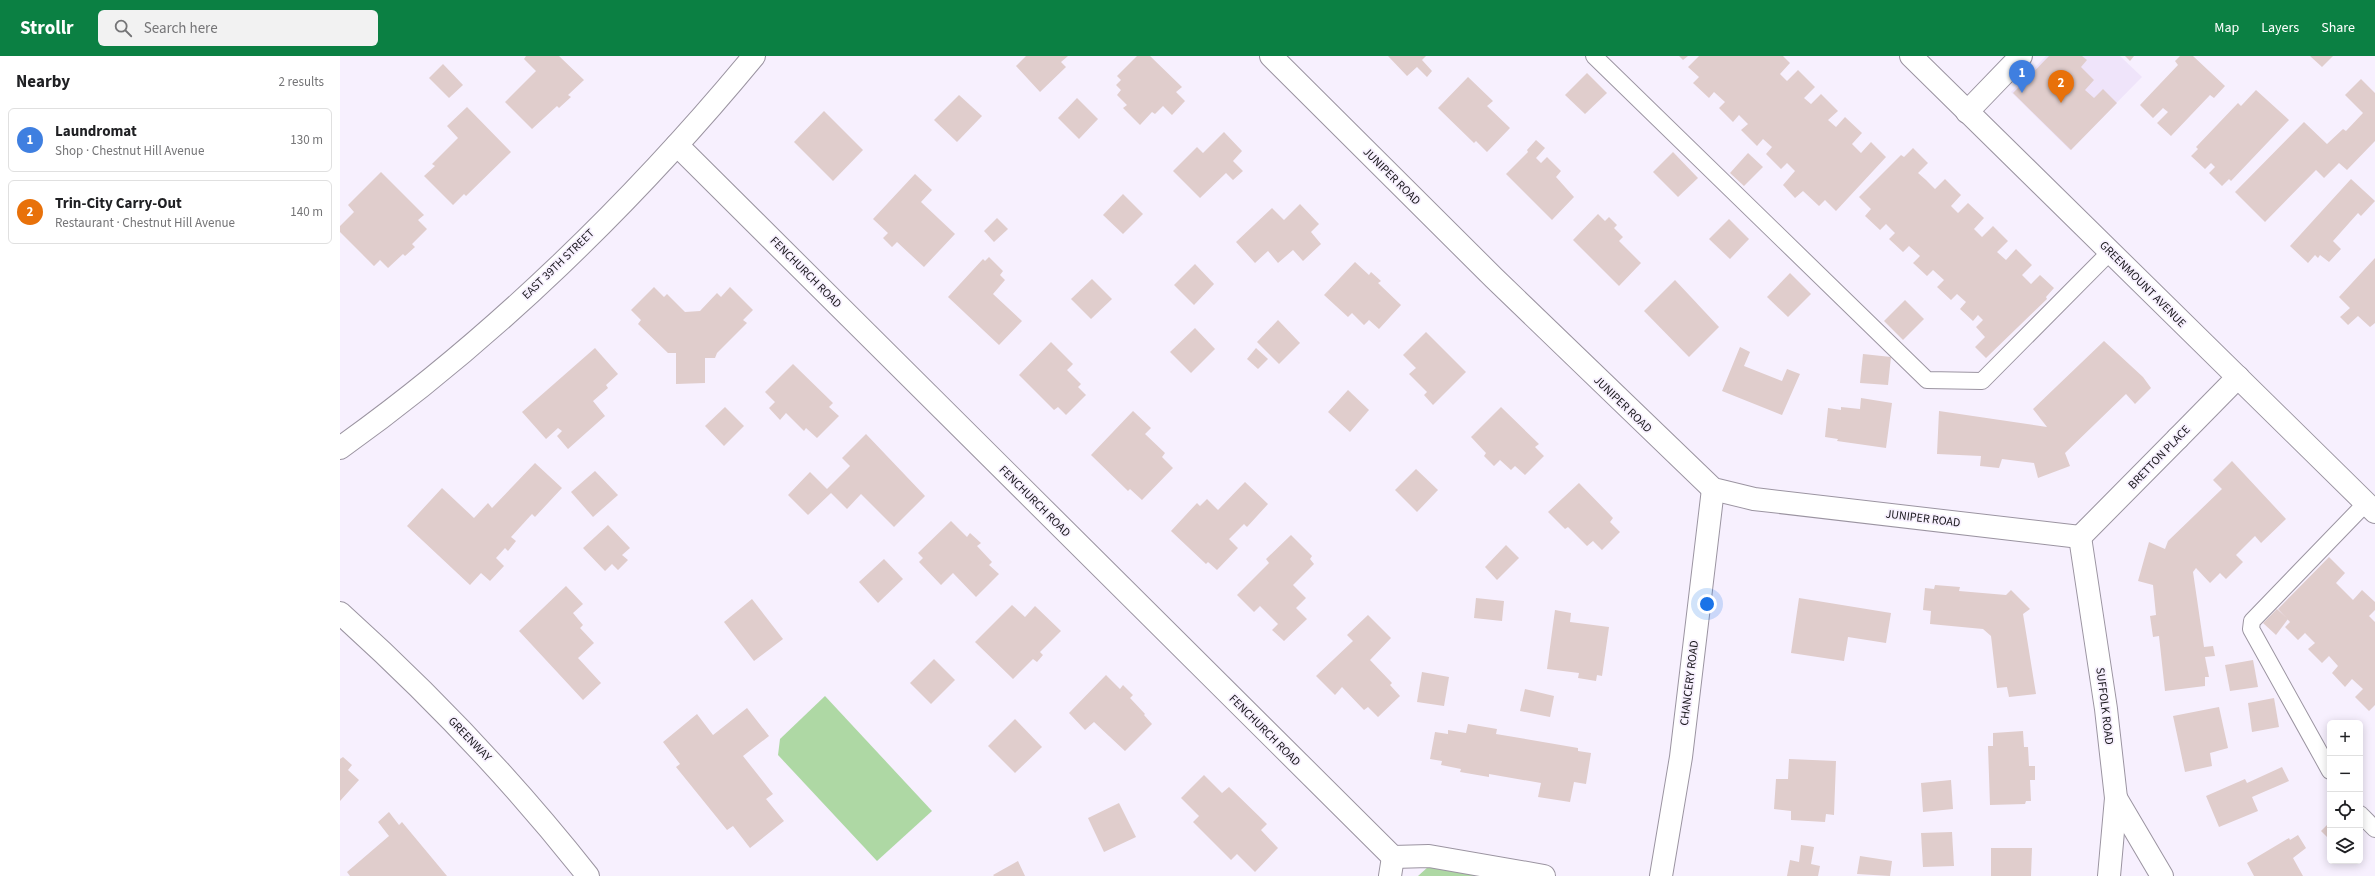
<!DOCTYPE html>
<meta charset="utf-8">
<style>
:root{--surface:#fff;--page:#f2f2f2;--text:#202124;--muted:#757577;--line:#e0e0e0;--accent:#0b8043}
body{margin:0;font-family:"Source Sans 3",sans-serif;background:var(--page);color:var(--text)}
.controls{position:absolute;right:12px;bottom:12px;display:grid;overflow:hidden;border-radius:6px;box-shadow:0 2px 10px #0003}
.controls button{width:36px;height:36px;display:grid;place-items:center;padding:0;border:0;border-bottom:1px solid var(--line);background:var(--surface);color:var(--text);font:20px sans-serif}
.you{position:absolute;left:1367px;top:548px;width:14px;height:14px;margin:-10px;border:3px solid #fff;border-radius:50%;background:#1a73e8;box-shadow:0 0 0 6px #1a73e833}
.badge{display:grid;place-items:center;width:26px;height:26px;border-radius:50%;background:var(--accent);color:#fff;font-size:13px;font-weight:700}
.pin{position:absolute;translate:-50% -33px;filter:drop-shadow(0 1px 2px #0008)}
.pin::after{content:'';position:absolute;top:21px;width:14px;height:12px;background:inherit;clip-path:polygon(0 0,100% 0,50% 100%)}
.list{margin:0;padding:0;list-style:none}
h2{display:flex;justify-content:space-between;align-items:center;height:52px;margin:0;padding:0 16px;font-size:17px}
h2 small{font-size:13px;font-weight:400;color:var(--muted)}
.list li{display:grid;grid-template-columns:26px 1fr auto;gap:12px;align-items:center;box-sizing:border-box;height:64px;margin:0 8px 8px;padding:0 8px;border:1px solid var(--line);border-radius:6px}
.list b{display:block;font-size:15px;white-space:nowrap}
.list p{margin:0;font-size:13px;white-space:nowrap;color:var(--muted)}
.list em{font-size:13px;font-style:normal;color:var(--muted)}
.icon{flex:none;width:22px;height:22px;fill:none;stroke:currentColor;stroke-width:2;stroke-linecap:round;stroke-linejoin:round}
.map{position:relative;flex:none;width:2035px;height:820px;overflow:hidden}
header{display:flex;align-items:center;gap:24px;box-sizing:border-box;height:56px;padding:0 20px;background:var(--accent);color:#fff}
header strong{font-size:19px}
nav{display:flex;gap:22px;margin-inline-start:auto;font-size:14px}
.search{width:280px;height:36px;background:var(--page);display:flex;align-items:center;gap:10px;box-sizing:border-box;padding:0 14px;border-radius:6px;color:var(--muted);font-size:15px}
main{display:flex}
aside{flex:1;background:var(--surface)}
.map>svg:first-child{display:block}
.built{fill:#efe4fa}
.green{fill:#aed8a4}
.building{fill:#e0cdcc}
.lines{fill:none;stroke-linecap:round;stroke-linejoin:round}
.service-casing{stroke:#9b94a1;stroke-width:18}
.pedestrian-casing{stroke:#9b94a1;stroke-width:24}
.minor-casing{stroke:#9b94a1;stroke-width:24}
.secondary-casing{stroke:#9b94a1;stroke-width:24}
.primary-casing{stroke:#9b94a1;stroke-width:24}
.service{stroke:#fff;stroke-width:16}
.pedestrian{stroke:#fff;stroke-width:22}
.minor{stroke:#fff;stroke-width:22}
.secondary{stroke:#fff;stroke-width:22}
.primary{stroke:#fff;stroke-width:22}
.labels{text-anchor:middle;stroke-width:3.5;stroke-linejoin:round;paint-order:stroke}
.street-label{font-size:12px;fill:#19171c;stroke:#f7f0fe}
</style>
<header>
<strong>Strollr</strong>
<div class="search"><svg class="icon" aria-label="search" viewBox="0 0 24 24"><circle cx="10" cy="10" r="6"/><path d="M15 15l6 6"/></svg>Search here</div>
<nav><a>Map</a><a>Layers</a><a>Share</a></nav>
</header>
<main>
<aside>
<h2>Nearby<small>2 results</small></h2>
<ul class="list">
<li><span class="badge" style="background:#3f7fe0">1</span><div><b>Laundromat</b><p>Shop · Chestnut Hill Avenue</p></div><em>130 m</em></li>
<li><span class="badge" style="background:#e8710a">2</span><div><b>Trin-City Carry-Out</b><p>Restaurant · Chestnut Hill Avenue</p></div><em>140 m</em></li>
</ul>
</aside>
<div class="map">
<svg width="2035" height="820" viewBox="0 0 2035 820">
<rect width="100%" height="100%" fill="#f7f0fe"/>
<polygon class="built" points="1706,0 1780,0 1802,21 1730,94 1671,36"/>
<g class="green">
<polygon points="485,640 592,755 537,805 438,699 440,683"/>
<polygon points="1088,811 1144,820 1078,820"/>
</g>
<g class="building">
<polygon points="186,0 219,0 244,24 228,39 231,41 219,52 217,50 192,73 165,46 196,15 184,3"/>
<polygon points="686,0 728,0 721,6 726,11 700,36 676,10"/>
<polygon points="797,0 810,0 842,31 836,36 845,45 832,59 823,50 815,58 812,56 800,69 783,52 787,49 777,39 781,34 776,29 781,24 777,20"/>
<polygon points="1048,0 1086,0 1082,4 1092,15 1087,21 1077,11 1067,20"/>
<polygon points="1339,0 1348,0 1343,4"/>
<polygon points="1359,0 1443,0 1450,7 1440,18 1447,25 1458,14 1475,31 1464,42 1471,48 1481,38 1498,55 1488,64 1496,71 1505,61 1522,77 1512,88 1521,97 1531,86 1546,101 1496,155 1485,144 1479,150 1463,135 1455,142 1443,129 1455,115 1447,107 1441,113 1426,98 1432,91 1423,83 1417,90 1401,74 1408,68 1399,59 1393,66 1379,52 1385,46 1374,36 1369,42 1353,27 1359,21 1348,11"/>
<polygon points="1709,0 1742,0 1747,4 1741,11 1754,24 1745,34 1754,42 1763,33 1777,47 1731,94 1673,37"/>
<polygon points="1785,0 1794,0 1790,5"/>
<polygon points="1840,0 1853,0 1885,30 1874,42 1870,39 1831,80 1817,67 1828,56 1823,52 1813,62 1800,49 1838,9 1835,5"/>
<polygon points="1970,0 1993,0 1982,11"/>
<polygon points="103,8 123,29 109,42 89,22"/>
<polygon points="1247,17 1267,37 1245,58 1225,39"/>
<polygon points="1128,21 1153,45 1147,50 1170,72 1147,96 1136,85 1134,87 1098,52"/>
<polygon points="2021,23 2035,37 2035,85 2007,114 1999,107 1984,122 1976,114 1925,166 1895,136 1964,66 1987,88 2003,73 2006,75 2023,57 2005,39"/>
<polygon points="1916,34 1949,64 1891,125 1889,123 1882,130 1869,117 1875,111 1871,107 1865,113 1851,100 1858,93 1856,91 1898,47 1901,50"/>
<polygon points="619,39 642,60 617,86 594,64"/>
<polygon points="737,42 758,63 739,83 718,62"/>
<polygon points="127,51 171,96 126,140 124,138 113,149 84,120 95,110 92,108 118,82 107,70"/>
<polygon points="484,55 523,94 493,125 454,86"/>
<polygon points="884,76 902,95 893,105 903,115 893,124 886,117 860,142 833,115 857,91 863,97"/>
<polygon points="1196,84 1205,92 1196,102 1201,107 1207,101 1221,115 1216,121 1234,141 1212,164 1166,118 1188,96 1187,94"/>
<polygon points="1573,92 1588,107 1578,117 1586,124 1595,133 1605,123 1621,139 1611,150 1618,157 1628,147 1644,162 1634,173 1642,181 1653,170 1668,185 1657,196 1666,204 1676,193 1692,209 1682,219 1691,228 1700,219 1714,232 1706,241 1707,243 1646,302 1635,291 1645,281 1636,271 1643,264 1638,259 1633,265 1620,253 1626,246 1617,238 1611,244 1597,231 1604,224 1593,214 1587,220 1573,207 1580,200 1569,190 1563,196 1549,183 1555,177 1546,168 1540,174 1525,160 1531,153 1519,141 1561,99 1564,101"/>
<polygon points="1333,96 1358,122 1338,141 1313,116"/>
<polygon points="1408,97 1423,111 1404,130 1390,117"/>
<polygon points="41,116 84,159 78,164 87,173 72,188 75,191 65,200 63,198 48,212 40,204 34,210 0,176 0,170 14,156 8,149"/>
<polygon points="575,118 592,134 581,146 615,178 584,211 557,186 552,191 543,182 548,177 533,163"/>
<polygon points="2011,123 2035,145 2021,160 2018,157 1993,185 2001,193 1989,206 1980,199 1978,202 1975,199 1968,207 1950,190"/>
<polygon points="783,138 803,158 783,178 763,159"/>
<polygon points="960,148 979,168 971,176 981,188 963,205 953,194 938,207 928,195 915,207 896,186 932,152 944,164"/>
<polygon points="1258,158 1265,165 1269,161 1277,169 1274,172 1283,181 1279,185 1301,207 1279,230 1233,184"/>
<polygon points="657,162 668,173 654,186 644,175"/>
<polygon points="1389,163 1409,183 1390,203 1369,183"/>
<polygon points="649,201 663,215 660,219 665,224 653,238 682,265 659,289 608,241 643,203 645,205"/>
<polygon points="2035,202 2035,267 2030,271 2018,260 2008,269 2000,261 2010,252 1999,241"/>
<polygon points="1015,206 1029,219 1031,216 1041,225 1038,227 1061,249 1039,273 1029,264 1024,269 1012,257 1008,261 984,239"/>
<polygon points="855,208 874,228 854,249 834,229"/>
<polygon points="1450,217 1471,238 1448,261 1427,241"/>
<polygon points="752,223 772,243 751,263 731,243"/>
<polygon points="1335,224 1379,271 1349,301 1304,255"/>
<polygon points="314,231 324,241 327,238 345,256 360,255 377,237 381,241 390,231 413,254 403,264 407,267 377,297 375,302 365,302 365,327 336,328 336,297 328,297 298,268 301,264 291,254"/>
<polygon points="1565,244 1584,263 1563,284 1544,265"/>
<polygon points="938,264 960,287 939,308 917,286"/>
<polygon points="855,272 875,293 851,317 830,296"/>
<polygon points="1086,276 1126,316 1093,349 1084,339 1087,336 1069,318 1076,312 1063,299"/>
<polygon points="1764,285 1803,321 1811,332 1795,348 1786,338 1725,397 1730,410 1698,422 1694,407 1662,403 1659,412 1640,410 1641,400 1597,398 1599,355 1707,371 1693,353"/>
<polygon points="711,286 733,308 727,314 741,328 738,331 746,339 726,359 718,351 714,354 679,319"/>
<polygon points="1400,291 1410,296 1404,310 1442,325 1447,313 1460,318 1442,359 1382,335"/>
<polygon points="255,292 278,318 266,329 268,332 253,345 265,360 228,393 217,380 222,375 218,372 206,383 182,356"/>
<polygon points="916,292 928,303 918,313 907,303"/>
<polygon points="1523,298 1551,301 1548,329 1520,327"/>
<polygon points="453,308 493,347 489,351 499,360 477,382 466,372 464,375 446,357 440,364 429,352 435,346 425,336"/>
<polygon points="1008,334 1029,354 1010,376 988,356"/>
<polygon points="1521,342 1552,347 1546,392 1497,385 1498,383 1485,381 1488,352 1501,354 1501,351 1520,353"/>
<polygon points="385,351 404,370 384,390 365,370"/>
<polygon points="1161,351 1199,388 1195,391 1204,400 1185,419 1175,410 1171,414 1160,404 1154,410 1144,400 1146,397 1131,381"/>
<polygon points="793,355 811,372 805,378 825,397 822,401 833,412 802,444 790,433 788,435 751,399"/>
<polygon points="526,378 585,440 554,471 521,438 507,453 491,437 468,459 448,439 470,416 487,433 510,410 502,402"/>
<polygon points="1892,405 1946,463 1921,487 1915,480 1896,499 1903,506 1886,523 1880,517 1870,527 1856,512 1853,516 1864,591 1873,590 1875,600 1865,601 1869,621 1865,621 1865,630 1825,635 1819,580 1813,581 1810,560 1816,559 1813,529 1798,525 1809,486 1825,493 1828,485 1882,433 1873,424"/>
<polygon points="195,407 222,432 195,461 192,458 171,481 176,485 168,495 165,492 156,502 164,510 150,525 141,517 130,529 67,470 102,432 134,462 148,447 152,452"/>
<polygon points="1076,413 1098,434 1077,456 1055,434"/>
<polygon points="255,415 278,439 253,461 231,436"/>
<polygon points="905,426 928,448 907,471 904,468 889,483 898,492 877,514 868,506 866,508 831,475 857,447 860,450 867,443 878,454"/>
<polygon points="1239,427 1273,462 1270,466 1280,476 1262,494 1253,485 1247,490 1228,471 1225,473 1208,456"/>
<polygon points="611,465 627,481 630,477 641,487 637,490 652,506 649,509 659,518 636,541 613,517 601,529 579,506 583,502 578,497"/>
<polygon points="268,469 290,492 282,499 288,504 278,514 272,508 265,515 243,492"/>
<polygon points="951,479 972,500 970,503 974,508 953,529 966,542 956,552 967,563 944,585 932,574 938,568 920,550 914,556 897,539 929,507 926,503"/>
<polygon points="1166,489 1179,502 1157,524 1145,511"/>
<polygon points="1989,501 2005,517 1996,527 2013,544 2022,534 2035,546 2035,554 2029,560 2035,566 2035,649 2029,655 2015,641 2023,633 2012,623 2005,631 1992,617 1998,610 1989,600 1982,607 1968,593 1975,587 1965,577 1958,584 1945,571 1950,566 1938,553"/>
<polygon points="544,503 563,523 538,547 519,526"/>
<polygon points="1595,529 1620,531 1619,535 1666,539 1671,534 1690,553 1683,558 1696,638 1669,641 1667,631 1657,632 1651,580 1643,573 1590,568 1591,555 1583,554 1585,532 1594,533"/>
<polygon points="226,530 243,548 233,557 243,569 240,572 254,587 238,602 261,627 243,644 179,575"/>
<polygon points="1136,542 1164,545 1162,565 1134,562"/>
<polygon points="1459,542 1551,557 1546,587 1508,581 1504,605 1451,597"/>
<polygon points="412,543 443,583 414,605 384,566"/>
<polygon points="672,549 685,561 695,550 721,575 700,596 703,599 697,606 693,603 673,623 635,586"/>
<polygon points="1937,553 1948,563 1936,579 1923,567"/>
<polygon points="1215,554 1231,557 1230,566 1269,571 1262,620 1257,619 1256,625 1238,622 1239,617 1207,613"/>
<polygon points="1028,559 1051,582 1030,604 1052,627 1050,629 1060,640 1038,661 1028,651 1024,654 1002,631 995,639 976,620 1013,585 1007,579"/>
<polygon points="594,603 615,624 591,648 570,627"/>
<polygon points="1913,604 1918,631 1890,635 1885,609"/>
<polygon points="1082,616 1109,621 1104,650 1077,646"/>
<polygon points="766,619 780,633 783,629 793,639 790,642 805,658 804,659 812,668 785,695 754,666 745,674 729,657"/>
<polygon points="1185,633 1214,640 1210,661 1180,655"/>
<polygon points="1934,642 1939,671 1912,676 1908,647"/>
<polygon points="1879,651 1888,692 1870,697 1872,710 1845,716 1833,660"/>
<polygon points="407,652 429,680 403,700 433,738 426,743 444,765 410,792 393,770 387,774 336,711 340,708 323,686 357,658 373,679"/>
<polygon points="675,663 702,691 675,717 648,690"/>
<polygon points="1128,668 1157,673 1156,678 1238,692 1238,695 1251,697 1246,728 1234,726 1230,746 1198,741 1201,727 1149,718 1149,721 1120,716 1121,713 1101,709 1102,705 1090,703 1095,676 1108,678 1108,674 1126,677"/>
<polygon points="1683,675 1684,691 1688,691 1689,710 1695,710 1695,724 1690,724 1691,745 1686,745 1685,748 1650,749 1648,690 1653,690 1653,677"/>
<polygon points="3,701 12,709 8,714 19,724 0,745 0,703"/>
<polygon points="1449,703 1496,705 1494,759 1486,758 1485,766 1451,764 1451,755 1434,753 1436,723 1448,723"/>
<polygon points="1942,711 1949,725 1912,741 1918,755 1879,771 1866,740 1905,723 1907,727"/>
<polygon points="864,719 882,737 889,731 927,768 921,774 938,792 915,816 897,798 891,804 853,766 859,760 841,742"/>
<polygon points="1611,724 1613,753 1583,756 1581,727"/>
<polygon points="779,747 796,781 764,796 748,762"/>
<polygon points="49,756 59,769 62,766 107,820 10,820 7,816 49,780 38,766"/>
<polygon points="1990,766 1990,784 1981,775"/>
<polygon points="1612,776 1614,810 1583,811 1581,777"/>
<polygon points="1958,779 1966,792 1953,802 1963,820 1914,820 1907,807 1949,782 1950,784"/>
<polygon points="1461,789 1474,791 1471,808 1480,810 1478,820 1447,820 1450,804 1459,806"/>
<polygon points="1651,792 1692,792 1691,820 1651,820"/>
<polygon points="1520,800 1552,805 1550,820 1517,818"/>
<polygon points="678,805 685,820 654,820 653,819"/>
</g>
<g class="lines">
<defs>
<g id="service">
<polyline points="1254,0 1587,324 1642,325 1770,196"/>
<polyline points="1990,715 1911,573 1912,565 2026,447"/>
<polyline points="2020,758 2035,773"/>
</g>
<polyline id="pedestrian" points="1838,382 1898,321"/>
<g id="minor">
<polyline points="931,0 1154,222 1373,433 1414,443 1740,481"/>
<polyline points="1627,56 1681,0"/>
<polyline points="337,89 1053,801"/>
<polyline points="1740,481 1766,653 1776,742 1769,820"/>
<polyline points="1740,481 1838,382"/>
<path d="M0,557C90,638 173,725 248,820"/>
<polyline points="1776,742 1822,820"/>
<polyline points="1053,801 1089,800 1204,820"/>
<polyline points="1050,820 1053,801"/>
<polyline points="1321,820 1341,701 1373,433"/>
</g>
<path id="secondary" d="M0,392C152,284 295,144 414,0"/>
<polyline id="primary" points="1571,0 2035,456"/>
</defs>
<use href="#service" class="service-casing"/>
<use href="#pedestrian" class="pedestrian-casing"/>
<use href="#minor" class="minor-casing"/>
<use href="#secondary" class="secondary-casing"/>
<use href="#primary" class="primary-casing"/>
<use href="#service" class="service"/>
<use href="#pedestrian" class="pedestrian"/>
<use href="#minor" class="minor"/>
<use href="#secondary" class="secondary"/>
<use href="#primary" class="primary"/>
</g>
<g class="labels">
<g class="street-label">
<text transform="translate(1052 120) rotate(45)" y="4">JUNIPER ROAD</text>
<text transform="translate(218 208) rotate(-44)" y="4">EAST 39TH STREET</text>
<text transform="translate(466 216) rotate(45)" y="4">FENCHURCH ROAD</text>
<text transform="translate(1803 228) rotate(45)" y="4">GREENMOUNT AVENUE</text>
<text transform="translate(1283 348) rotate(44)" y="4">JUNIPER ROAD</text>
<text transform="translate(1819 401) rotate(-46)" y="4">BRETTON PLACE</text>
<text transform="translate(695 445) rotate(45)" y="4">FENCHURCH ROAD</text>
<text transform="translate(1583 462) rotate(7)" y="4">JUNIPER ROAD</text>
<text transform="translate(1349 627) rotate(-83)" y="4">CHANCERY ROAD</text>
<text transform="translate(1765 650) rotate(83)" y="4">SUFFOLK ROAD</text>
<text transform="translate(925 674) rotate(45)" y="4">FENCHURCH ROAD</text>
<text transform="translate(130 683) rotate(46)" y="4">GREENWAY</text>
</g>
</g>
</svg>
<div class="controls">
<button>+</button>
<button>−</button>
<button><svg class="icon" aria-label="locate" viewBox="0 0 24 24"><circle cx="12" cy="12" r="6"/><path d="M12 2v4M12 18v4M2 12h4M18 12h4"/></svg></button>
<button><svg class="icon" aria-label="layers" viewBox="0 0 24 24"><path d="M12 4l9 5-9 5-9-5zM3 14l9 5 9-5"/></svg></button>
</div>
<div class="you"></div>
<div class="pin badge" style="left:1682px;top:37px;background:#3f7fe0">1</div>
<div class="pin badge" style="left:1721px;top:47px;background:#e8710a">2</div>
</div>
</main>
